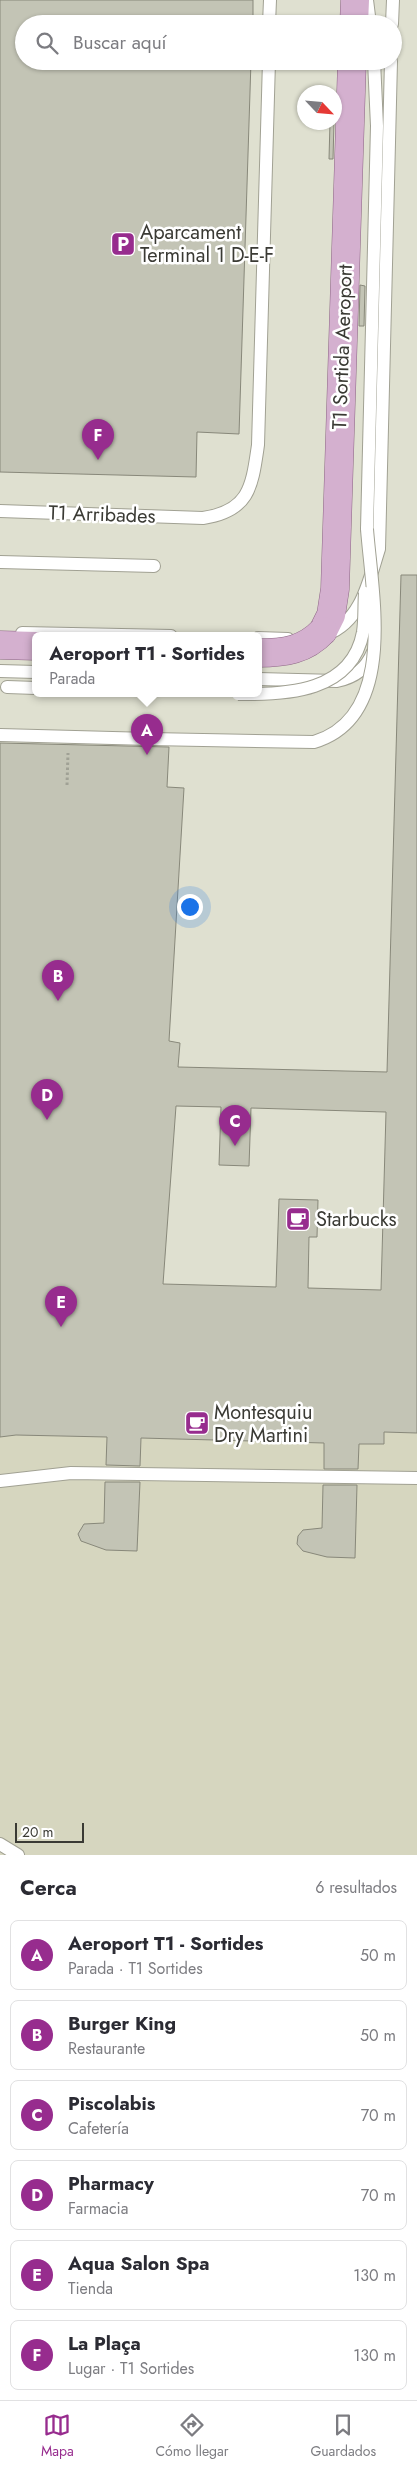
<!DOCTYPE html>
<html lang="es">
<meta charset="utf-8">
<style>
:root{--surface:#fff;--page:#f2f2f3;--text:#2b2b33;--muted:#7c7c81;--line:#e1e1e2;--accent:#972c8e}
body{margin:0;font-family:Jost,sans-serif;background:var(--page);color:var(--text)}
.compass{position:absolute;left:297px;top:85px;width:45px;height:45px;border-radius:50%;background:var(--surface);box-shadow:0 1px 4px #0004;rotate:116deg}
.scale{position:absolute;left:15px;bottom:12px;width:69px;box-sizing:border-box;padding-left:5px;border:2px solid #3a3a34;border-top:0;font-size:14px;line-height:18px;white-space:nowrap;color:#3a3a34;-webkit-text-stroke:4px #fff;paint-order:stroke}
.you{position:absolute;left:189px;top:906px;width:18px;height:18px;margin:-12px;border:4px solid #fff;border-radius:50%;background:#1a73e8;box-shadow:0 0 0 8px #1a73e833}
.badge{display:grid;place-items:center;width:32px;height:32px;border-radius:50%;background:var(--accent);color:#fff;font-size:16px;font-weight:700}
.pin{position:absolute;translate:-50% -41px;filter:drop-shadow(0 1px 2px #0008)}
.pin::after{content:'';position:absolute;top:26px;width:18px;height:15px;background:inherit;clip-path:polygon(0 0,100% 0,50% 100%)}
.popup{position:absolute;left:32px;top:632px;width:230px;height:65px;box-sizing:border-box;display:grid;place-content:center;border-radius:8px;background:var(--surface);filter:drop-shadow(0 1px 4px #0005);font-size:16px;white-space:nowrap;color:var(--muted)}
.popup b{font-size:19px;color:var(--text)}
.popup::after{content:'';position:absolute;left:50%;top:100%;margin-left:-10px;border:10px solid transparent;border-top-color:var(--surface)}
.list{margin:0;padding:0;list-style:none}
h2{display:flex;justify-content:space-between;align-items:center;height:65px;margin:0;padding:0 20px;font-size:21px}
h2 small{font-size:16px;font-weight:400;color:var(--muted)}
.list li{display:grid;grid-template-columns:32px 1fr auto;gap:15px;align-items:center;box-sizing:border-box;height:70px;margin:0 10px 10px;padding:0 10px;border:1px solid var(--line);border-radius:8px}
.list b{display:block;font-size:19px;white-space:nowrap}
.list p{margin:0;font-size:16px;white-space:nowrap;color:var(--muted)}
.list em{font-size:16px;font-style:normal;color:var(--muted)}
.icon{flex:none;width:28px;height:28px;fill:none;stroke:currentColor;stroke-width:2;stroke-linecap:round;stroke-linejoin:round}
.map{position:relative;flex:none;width:417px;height:1855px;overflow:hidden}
.search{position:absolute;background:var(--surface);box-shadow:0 1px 4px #0004;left:15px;right:15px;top:15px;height:55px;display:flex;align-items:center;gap:12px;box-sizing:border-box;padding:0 18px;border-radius:28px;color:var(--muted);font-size:19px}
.sheet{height:545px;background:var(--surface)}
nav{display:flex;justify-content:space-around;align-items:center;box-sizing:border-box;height:70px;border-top:1px solid var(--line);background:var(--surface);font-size:14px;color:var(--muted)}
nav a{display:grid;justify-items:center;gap:2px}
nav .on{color:var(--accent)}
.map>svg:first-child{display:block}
.built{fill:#d6d6bf}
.building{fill:#c3c4b5;stroke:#88887a;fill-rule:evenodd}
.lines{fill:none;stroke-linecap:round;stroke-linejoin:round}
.service-casing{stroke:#a1a193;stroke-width:14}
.primary-casing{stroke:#8c6584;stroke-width:29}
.path{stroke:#a0a195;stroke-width:3;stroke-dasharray:2.5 2.5;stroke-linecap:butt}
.service{stroke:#fff;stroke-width:12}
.primary{stroke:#d4b0cf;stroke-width:28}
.service-bridge-casing{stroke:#a1a193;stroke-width:14;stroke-linecap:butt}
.primary-bridge-casing{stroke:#8c6584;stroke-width:29;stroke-linecap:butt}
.service-bridge{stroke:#fff;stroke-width:12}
.primary-bridge{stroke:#d4b0cf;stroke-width:28}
.labels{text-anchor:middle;stroke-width:5;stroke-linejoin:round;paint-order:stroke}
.poi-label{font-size:20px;fill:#3a3a34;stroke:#fff;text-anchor:start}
.street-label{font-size:20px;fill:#3a3a34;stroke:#fff}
</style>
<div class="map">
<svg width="417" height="1855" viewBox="0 0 417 1855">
<rect width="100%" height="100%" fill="#dfe0d0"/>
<polygon class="built" points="384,1432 417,1432 417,1855 0,1855 0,1434 384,1444"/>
<g class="building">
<polygon points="0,0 253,0 253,24 24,24 24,61 251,61 239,434 197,432 196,477 0,472"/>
<polygon points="330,122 334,122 333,159 329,159"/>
<polygon points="360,285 365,286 364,326 359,326"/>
<path d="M401,575H417V1433L384,1432V1444H359L358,1469H324V1443L141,1438L140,1466L106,1465L107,1437L16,1435L0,1437V743L169,747L167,787L184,788L169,1041L180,1043L178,1067L387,1072ZM176,1106L221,1107L219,1165L249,1166L251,1108L386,1112L381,1290L308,1288L309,1237H317L318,1200L279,1199L276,1287L163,1284Z"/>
<polygon points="105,1482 140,1482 137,1551 106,1550 81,1541 78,1534 84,1524 104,1523"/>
<polygon points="323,1485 357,1485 355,1558 327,1557 303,1551 297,1544 298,1536 303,1530 322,1528"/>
</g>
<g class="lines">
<defs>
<g id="service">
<polyline points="367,0 370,24"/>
<polyline points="269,24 270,0"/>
<polyline points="392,24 393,0"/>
<path d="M0,511L203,518C250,511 252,486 258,445L269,61"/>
<polyline points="367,529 377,126 374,61"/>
<polyline points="0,562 154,566"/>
<polyline points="22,633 171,636"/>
<path d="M327,634C362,621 369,580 379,549L391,61"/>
<polyline points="258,638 288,639"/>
<polyline points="0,671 36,672"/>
<path d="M258,679L337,681C355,677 366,669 373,652"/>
<polyline points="7,687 36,688"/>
<polyline points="0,735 150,739"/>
<polyline points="0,1481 71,1473 417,1478"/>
<polyline points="0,1844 18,1855"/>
</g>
<g id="primary">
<polyline points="354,24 355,0"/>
<polyline points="323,631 331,615 335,589 352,61"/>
<polyline points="0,645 36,646"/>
</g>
</defs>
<use href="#service" class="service-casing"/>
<use href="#primary" class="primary-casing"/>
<polyline class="path" points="67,785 68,753"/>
<use href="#service" class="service"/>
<use href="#primary" class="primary"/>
<defs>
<g id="service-bridge">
<path d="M238,694C287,695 352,692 363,632C365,619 364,606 365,593"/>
<path d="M150,739L314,742C398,717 372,595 367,529"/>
</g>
<path id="primary-bridge" d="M258,653C285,653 305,650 323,631"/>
</defs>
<use href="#service-bridge" class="service-bridge-casing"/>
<use href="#primary-bridge" class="primary-bridge-casing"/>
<use href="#service-bridge" class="service-bridge"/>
<use href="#primary-bridge" class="primary-bridge"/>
</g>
<defs>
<symbol id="parking-square" viewBox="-11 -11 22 22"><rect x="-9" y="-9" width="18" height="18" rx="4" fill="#972c8e" stroke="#fff"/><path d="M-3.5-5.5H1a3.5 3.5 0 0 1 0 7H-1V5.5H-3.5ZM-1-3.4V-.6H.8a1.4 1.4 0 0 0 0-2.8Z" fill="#fff"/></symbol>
<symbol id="cafe-square" viewBox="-11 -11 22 22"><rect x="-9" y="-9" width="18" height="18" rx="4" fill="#972c8e" stroke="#fff"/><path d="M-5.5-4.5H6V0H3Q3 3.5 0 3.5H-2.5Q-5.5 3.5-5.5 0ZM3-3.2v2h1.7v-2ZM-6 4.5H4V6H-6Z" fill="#fff"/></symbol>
</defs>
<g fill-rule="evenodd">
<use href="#parking-square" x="109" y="230" width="28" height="28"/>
<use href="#cafe-square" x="284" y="1205" width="28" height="28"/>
<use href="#cafe-square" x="183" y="1409" width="28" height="28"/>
</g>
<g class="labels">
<g class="poi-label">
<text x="140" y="239">Aparcament<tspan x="140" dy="23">Terminal 1 D-E-F</tspan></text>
<text x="316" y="1226">Starbucks</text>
<text x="214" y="1419">Montesquiu<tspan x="214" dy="23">Dry Martini</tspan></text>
</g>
<g class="street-label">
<text transform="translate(342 347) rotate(-88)" y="7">T1 Sortida Aeroport</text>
<text transform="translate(102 514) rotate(2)" y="7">T1 Arribades</text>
</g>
</g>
</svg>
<svg class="compass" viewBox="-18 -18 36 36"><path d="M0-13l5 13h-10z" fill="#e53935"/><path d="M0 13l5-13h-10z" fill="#7c7c81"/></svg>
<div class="scale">20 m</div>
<div class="you"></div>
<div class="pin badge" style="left:147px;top:755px">A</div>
<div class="popup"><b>Aeroport T1 - Sortides</b>Parada</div>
<div class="pin badge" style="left:58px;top:1001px">B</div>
<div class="pin badge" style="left:235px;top:1146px">C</div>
<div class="pin badge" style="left:47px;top:1120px">D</div>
<div class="pin badge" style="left:61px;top:1327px">E</div>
<div class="pin badge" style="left:98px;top:460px">F</div>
<div class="search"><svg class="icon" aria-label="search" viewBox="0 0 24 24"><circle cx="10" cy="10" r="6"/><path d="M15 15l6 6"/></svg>Buscar aquí</div>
</div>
<section class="sheet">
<h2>Cerca<small>6 resultados</small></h2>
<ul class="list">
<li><span class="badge">A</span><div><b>Aeroport T1 - Sortides</b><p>Parada · T1 Sortides</p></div><em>50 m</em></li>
<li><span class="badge">B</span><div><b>Burger King</b><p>Restaurante</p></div><em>50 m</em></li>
<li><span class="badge">C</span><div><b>Piscolabis</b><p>Cafetería</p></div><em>70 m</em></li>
<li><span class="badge">D</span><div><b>Pharmacy</b><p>Farmacia</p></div><em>70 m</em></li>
<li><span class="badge">E</span><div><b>Aqua Salon Spa</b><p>Tienda</p></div><em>130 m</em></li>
<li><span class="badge">F</span><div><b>La Plaça</b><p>Lugar · T1 Sortides</p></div><em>130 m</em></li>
</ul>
</section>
<nav>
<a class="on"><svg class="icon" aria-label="map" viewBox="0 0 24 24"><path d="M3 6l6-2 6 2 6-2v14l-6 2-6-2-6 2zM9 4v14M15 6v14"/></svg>Mapa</a>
<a><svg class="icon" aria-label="directions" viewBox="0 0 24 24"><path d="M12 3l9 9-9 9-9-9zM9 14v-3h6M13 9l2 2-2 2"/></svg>Cómo llegar</a>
<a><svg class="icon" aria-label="saved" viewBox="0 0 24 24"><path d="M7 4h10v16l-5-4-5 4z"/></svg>Guardados</a>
</nav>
